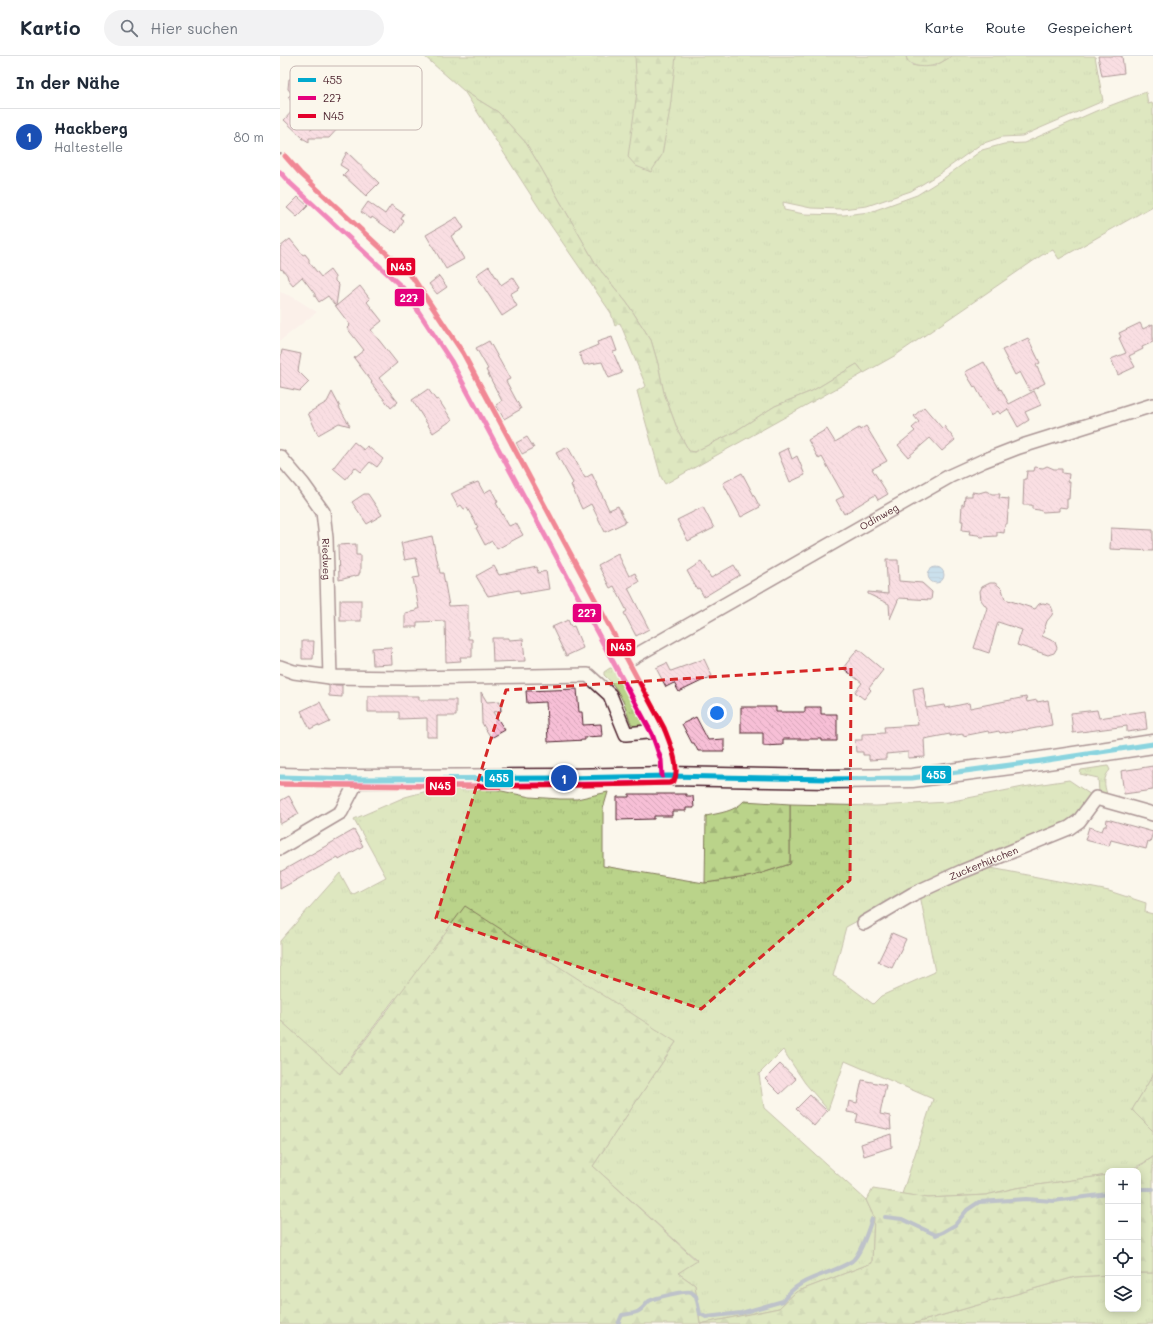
<!DOCTYPE html>
<html lang="de">
<meta charset="utf-8">
<style>
:root{--surface:#fff;--page:#f2f2f3;--text:#1f2937;--muted:#747a83;--line:#e0e1e3;--accent:#d93025}
body{margin:0;font-family:Mali,sans-serif;background:var(--page);color:var(--text)}
.controls{position:absolute;right:12px;bottom:12px;display:grid;overflow:hidden;border-radius:8px;box-shadow:0 2px 10px #0003}
.controls button{width:36px;height:36px;display:grid;place-items:center;padding:0;border:0;border-bottom:1px solid var(--line);background:var(--surface);color:var(--text);font:20px sans-serif}
.you{position:absolute;left:437px;top:657px;width:14px;height:14px;margin:-10px;border:3px solid #fff;border-radius:50%;background:#1a73e8;box-shadow:0 0 0 6px #1a73e833}
.badge{display:grid;place-items:center;width:26px;height:26px;border-radius:50%;background:var(--accent);color:#fff;font-size:13px;font-weight:700}
.pin{position:absolute;translate:-50% -50%;border:2px solid #fff;box-shadow:0 1px 4px #0006}
.list{margin:0;padding:0;list-style:none}
h2{display:flex;justify-content:space-between;align-items:center;height:52px;margin:0;padding:0 16px;font-size:17px}
h2 small{font-size:13px;font-weight:400;color:var(--muted)}
.list li{display:grid;grid-template-columns:26px 1fr auto;gap:12px;align-items:center;box-sizing:border-box;height:56px;padding:0 16px;border-top:1px solid var(--line)}
.list b{display:block;font-size:15px;white-space:nowrap}
.list p{margin:0;font-size:13px;white-space:nowrap;color:var(--muted)}
.list em{font-size:13px;font-style:normal;color:var(--muted)}
.icon{flex:none;width:22px;height:22px;fill:none;stroke:currentColor;stroke-width:2;stroke-linecap:round;stroke-linejoin:round}
.map{position:relative;flex:none;width:873px;height:1268px;overflow:hidden}
header{display:flex;align-items:center;gap:24px;box-sizing:border-box;height:56px;padding:0 20px;background:var(--surface);border-bottom:1px solid var(--line)}
header strong{font-size:19px}
nav{display:flex;gap:22px;margin-inline-start:auto;font-size:14px}
.search{width:280px;height:36px;background:var(--page);display:flex;align-items:center;gap:10px;box-sizing:border-box;padding:0 14px;border-radius:22px;color:var(--muted);font-size:15px}
main{display:flex}
aside{flex:1;background:var(--surface)}
.map>svg:first-child{display:block}
.built{fill:#fae6e5}
.grass{fill:url(#grass-tufts);stroke:#82795a}
.forest{fill:url(#forest-firs);stroke:#82795a}
.water{fill:url(#water-rules);stroke:#73819f}
.lines{fill:none;stroke-linecap:round;stroke-linejoin:round}
.stream{stroke:#73819f;stroke-width:4}
.building{fill:url(#building-back-hatch);stroke:#4a1f2b}
.street-casing{stroke:#4a1f2b;stroke-width:16}
.secondary-casing{stroke:#4a1f2b;stroke-width:21}
.street{stroke:#fbf7ec;stroke-width:13}
.secondary{stroke:#fbf7ec;stroke-width:18}
.bus-1-casing{stroke:#fbf7ec;stroke-width:8}
.bus-2-casing{stroke:#fbf7ec;stroke-width:8}
.bus-3-casing{stroke:#fbf7ec;stroke-width:8}
.bus-1{stroke:#00a9ce;stroke-width:5}
.bus-2{stroke:#e5007d;stroke-width:5}
.bus-3{stroke:#e4002b;stroke-width:5}
.marked{fill:none;stroke:#d62828;stroke-width:3;stroke-dasharray:8 5;stroke-linejoin:round}
.labels{text-anchor:middle;stroke-width:3.5;stroke-linejoin:round;paint-order:stroke}
.street-label{font-size:10px;fill:#4a1f2b;stroke:#fbf7ec}
.key{fill:#fbf7ec;stroke:#c6b6b2;stroke-width:1}
.key-label{font-size:11px;fill:#4a1f2b}
.line-badge{stroke:#fbf7ec;stroke-width:1.5}
.badge-label{font-size:11px;text-anchor:middle;font-weight:bold;fill:#fff}
</style>
<header>
<strong>Kartio</strong>
<div class="search"><svg class="icon" aria-label="search" viewBox="0 0 24 24"><circle cx="10" cy="10" r="6"/><path d="M15 15l6 6"/></svg>Hier suchen</div>
<nav><a>Karte</a><a>Route</a><a>Gespeichert</a></nav>
</header>
<main>
<aside>
<h2>In der Nähe<small></small></h2>
<ul class="list">
<li><span class="badge" style="background:#1a4fb4">1</span><div><b>Hackberg</b><p>Haltestelle</p></div><em>80 m</em></li>
</ul>
</aside>
<div class="map">
<svg width="873" height="1268" viewBox="0 0 873 1268">
<defs>
<pattern id="grass-tufts" width="24" height="20" patternUnits="userSpaceOnUse"><rect width="24" height="20" fill="#bad38a"/><path d="M3 7l-1-3M5 7V3M7 7l1-3M15 17l-1-3M17 17v-4M19 17l1-3" fill="none" stroke="#a1b577"/></pattern>
<pattern id="forest-firs" width="22" height="20" patternUnits="userSpaceOnUse"><rect width="22" height="20" fill="#bad38a"/><path d="M5 1l3.5 6h-7zM16 11l3.5 6h-7z" fill="#a1b577"/></pattern>
<pattern id="water-rules" width="6" height="5" patternUnits="userSpaceOnUse"><rect width="6" height="5" fill="#8fc3ec"/><path d="M0 2.5h6" fill="none" stroke="#7da7cb"/></pattern>
<pattern id="building-back-hatch" width="6" height="6" patternUnits="userSpaceOnUse"><rect width="6" height="6" fill="#f7bfd6"/><path d="M-1 5l2 2M0 0l6 6M5-1l2 2" fill="none" stroke="#d5a4b8"/></pattern>
</defs>
<rect width="100%" height="100%" fill="#fbf7ec"/>
<filter id="ink" filterUnits="userSpaceOnUse"><feTurbulence type="fractalNoise" baseFrequency=".025" numOctaves="2"/><feDisplacementMap in="SourceGraphic" scale="8" xChannelSelector="R" yChannelSelector="G"/><feConvolveMatrix kernelMatrix="1 2 1 2 8 2 1 2 1" color-interpolation-filters="sRGB"/></filter>
<g filter="url(#ink)">
<polygon class="built" points="0,236 13,241 37,256 0,285"/>
<g class="grass">
<polygon points="144,0 626,0 627,4 631,9 637,10 655,10 672,0 815,0 823,45 742,80 722,81 701,88 662,116 631,135 587,150 562,153 531,152 503,146 504,154 524,158 564,159 590,156 637,139 664,122 702,94 724,88 744,87 816,55 866,36 868,48 872,47 873,50 873,150 779,203 773,194 762,199 616,299 584,317 577,308 532,335 495,350 451,378 414,396 409,395 398,375 384,337 378,308 371,284 347,247 317,210 261,112 246,87 218,56 184,35"/>
<path d="M330,612L335,613L342,622L364,663V667L362,672C359,672 356,672 353,670C349,666 347,655 345,650C340,638 334,628 324,619V616Z"/>
<path d="M828,710L830,714C823,721 824,729 827,738L819,736L818,722L800,718L801,714Z"/>
<path d="M789,724L814,741L795,764L627,838L566,871L553,920L561,924L593,948L601,940L655,916L640,839L706,811L829,835L866,847L865,856L873,858V1019L852,1054L873,1075V1101C854,1113 851,1115 828,1115V1119L736,1132L706,1139L648,1142L622,1138L653,1043L565,1005L548,1054L525,1027L503,994L479,1018L484,1052L586,1144L594,1161L592,1207L516,1236L499,1252L420,1268L415,1229L398,1217L417,1204L313,1110L396,986L115,942L59,1018L0,964V885L60,817L72,839L106,821L74,763L125,741L151,734H217L250,741L280,743H297L328,736L323,753V810L424,827L473,820L510,808V748L596,750L668,746L743,731Z"/>
<polygon points="858,1217 873,1217 873,1268 632,1268 795,1221 828,1219 828,1253 858,1253"/>
</g>
<g class="forest">
<polygon points="355,0 396,0 390,53 382,99 371,116 356,110 348,101 357,36"/>
<path d="M626,0H672C667,3 661,7 655,9C646,12 628,12 626,0Z"/>
<polygon points="184,35 218,56 246,87 261,112 317,210 347,247 371,284 378,308 384,337 398,375 409,395 414,396 451,378 495,350 532,335 577,308 584,317 385,428 381,421 357,335 366,330 340,267 335,270 331,257 265,161"/>
<path d="M464,745L510,748V808L473,820L425,827L426,760C439,757 454,756 464,745Z"/>
<polygon points="185,850 396,986 313,1110 417,1205 398,1217 415,1229 420,1268 499,1252 516,1236 592,1207 594,1161 586,1144 593,1133 648,1142 706,1139 736,1132 828,1119 828,1219 795,1221 632,1268 0,1268 0,964 60,1018"/>
<polygon points="873,1019 873,1075 852,1054"/>
<polygon points="873,1101 873,1217 858,1217 858,1115 845,1115 857,1112"/>
</g>
<circle class="water" cx="656" cy="519" r="8"/>
<g class="lines">
<g class="stream">
<polyline points="858,1133 873,1133"/>
<polyline points="605,1161 622,1163 656,1179 663,1176 675,1169 687,1154 699,1146 746,1143 773,1145 828,1138"/>
<path d="M338,1268L342,1259C347,1258 352,1258 357,1256C362,1254 365,1249 369,1245C374,1242 406,1234 411,1236C413,1237 414,1239 416,1240L420,1258L426,1261L461,1257L503,1245C518,1220 550,1220 572,1205C581,1198 588,1174 592,1163"/>
</g>
</g>
<g class="building">
<polygon points="818,0 842,0 844,17 822,20"/>
<polygon points="9,23 27,25 28,26 37,27 35,34 37,36 31,74 55,47 61,52 62,58 66,62 60,67 60,70 49,82 29,82 29,86 24,83 22,83 23,82 4,64 16,51 8,41 12,38 8,33"/>
<polygon points="67,96 99,127 86,140 63,119 68,114 60,109"/>
<polygon points="18,141 28,150 17,161 7,152"/>
<polygon points="88,146 105,158 111,149 124,158 121,163 124,165 116,177 113,174 112,175 92,161 91,163 81,156"/>
<polygon points="177,161 184,172 171,180 184,203 166,213 146,179"/>
<polygon points="10,183 23,199 25,198 29,203 29,206 41,221 50,214 55,221 55,225 59,229 56,250 80,230 90,243 87,246 102,265 91,274 117,307 99,322 118,346 111,352 91,327 92,326 74,302 84,294 67,272 70,269 48,240 39,246 35,240 35,238 22,221 13,229 8,223 7,219 3,214 0,213 0,191"/>
<polygon points="209,210 221,229 233,221 240,232 230,238 237,250 222,260 196,219"/>
<polygon points="159,220 167,231 157,238 149,228"/>
<polygon points="860,267 863,273 873,268 873,286 862,291 863,293 849,300 855,311 838,319 831,303 846,297 839,282 841,281 839,277"/>
<polygon points="332,281 337,295 333,296 342,317 329,322 322,306 304,309 299,297 318,289 317,286"/>
<polygon points="748,282 760,307 756,309 765,327 750,335 740,316 735,319 722,294"/>
<polygon points="209,285 230,323 226,325 241,353 224,363 216,349 222,345 206,314 208,313 196,292"/>
<polygon points="2,294 21,298 18,315 29,326 20,335 0,331 0,304"/>
<polygon points="704,306 720,334 721,333 729,348 754,335 761,349 745,356 749,364 738,371 728,353 720,358 718,355 711,359 695,330 694,331 685,316"/>
<polygon points="148,333 156,344 158,343 172,364 153,377 132,344"/>
<polygon points="52,336 60,351 59,351 70,370 59,367 38,379 28,357 47,346"/>
<polygon points="644,351 662,372 664,370 675,384 662,395 650,382 628,401 618,389 635,375 632,372 639,366 634,360"/>
<polygon points="586,370 607,405 592,413 608,438 598,444 595,439 564,458 556,444 564,440 542,401 539,403 528,384 547,373 555,386 579,372 580,374"/>
<polygon points="247,381 254,392 242,398 236,387"/>
<polygon points="74,386 84,394 87,390 103,403 97,411 90,406 81,416 75,411 66,423 53,412"/>
<polygon points="288,391 305,422 312,418 329,454 338,450 346,466 325,476 311,448 302,453 291,429 293,427 276,397"/>
<polygon points="508,392 512,403 517,400 525,419 510,426 498,397"/>
<polygon points="767,410 774,413 782,413 782,417 789,418 788,426 790,426 789,443 787,443 787,452 779,451 779,455 763,456 759,454 752,453 752,449 743,449 744,423 746,423 747,415 754,415 755,411 763,412"/>
<polygon points="462,417 480,451 461,461 443,427"/>
<polygon points="198,426 204,437 211,433 218,446 216,447 229,470 236,467 243,479 217,493 212,485 205,489 196,472 198,471 187,452 184,453 181,449 178,451 171,438 187,430"/>
<polygon points="706,435 712,438 720,438 719,442 729,443 727,468 725,468 724,477 717,476 717,480 701,481 698,479 689,478 690,475 682,474 683,465 681,465 682,448 684,449 685,440 692,440 692,436 699,437"/>
<polygon points="84,438 88,438 102,459 87,468 72,446"/>
<polygon points="423,451 434,472 408,485 397,464"/>
<polygon points="831,472 873,474 873,495 830,493"/>
<polygon points="152,480 160,517 163,517 169,550 188,549 188,583 192,583 192,601 180,601 181,605 166,606 165,565 137,566 137,571 125,571 125,557 136,555 136,553 139,553 133,522 140,521 136,502 125,504 121,487"/>
<polygon points="76,488 76,499 80,499 80,517 79,517 79,519 59,524 58,489"/>
<polygon points="338,498 349,520 355,517 359,526 348,532 369,573 356,580 344,557 347,555 334,530 330,532 318,509"/>
<polygon points="606,504 618,504 619,525 642,527 652,536 651,544 619,542 610,563 609,548 588,538 588,536 608,538"/>
<polygon points="421,506 431,522 454,509 460,519 424,541 419,532 417,533 407,515"/>
<polygon points="214,510 219,519 257,511 258,517 266,515 269,533 240,538 239,534 208,540 196,520"/>
<polygon points="710,527 715,527 719,530 722,533 725,543 755,553 759,548 763,547 768,548 771,550 773,555 772,559 767,565 762,580 775,586 777,592 774,597 768,599 737,589 742,574 718,566 709,597 694,592 707,552 701,544 700,535 702,531"/>
<rect x="60" y="544" width="21" height="21"/>
<polygon points="288,564 291,571 294,570 303,592 286,600 272,571"/>
<polygon points="212,582 229,582 229,584 243,583 245,605 213,606"/>
<polygon points="22,585 34,585 33,603 22,603"/>
<polygon points="111,591 112,608 93,609 92,592"/>
<polygon points="578,593 603,614 589,632 591,634 584,643 575,636 582,627 563,612"/>
<polygon points="424,603 432,620 399,636 394,627 386,631 376,612 387,607 391,615"/>
<polygon points="49,629 62,629 62,641 49,640"/>
<polygon points="643,631 646,652 664,649 665,652 689,647 690,652 746,641 747,646 757,644 757,646 768,644 772,669 746,674 746,673 725,677 725,676 720,677 719,675 709,677 708,675 683,680 683,678 670,680 670,678 644,683 645,701 628,702 628,696 606,698 606,703 589,704 589,699 583,699 583,696 576,696 575,684 582,684 582,678 605,677 604,671 638,669 633,633"/>
<polygon points="297,633 299,656 302,656 303,669 321,668 322,680 305,681 305,684 268,686 266,646 247,647 246,635"/>
<polygon points="201,636 207,646 220,645 221,655 213,656 225,674 211,682 202,667"/>
<polygon points="88,640 139,640 139,644 176,644 176,660 157,660 157,681 147,681 147,662 119,663 119,656 88,656"/>
<polygon points="40,646 50,666 39,671 38,669 30,673 21,655"/>
<polygon points="461,651 496,651 496,656 525,656 525,651 541,651 541,658 557,658 557,685 541,685 541,683 503,683 503,689 483,690 483,677 461,677"/>
<polygon points="817,654 819,662 865,655 867,673 847,676 847,670 793,677 791,657"/>
<polygon points="416,661 428,684 444,683 444,695 418,695 414,687 412,687 402,668"/>
<polygon points="873,710 873,734 844,738 841,715"/>
<polygon points="349,738 406,738 406,740 413,740 414,752 406,752 406,755 392,755 392,760 374,760 374,763 337,764 337,741 349,741"/>
<polygon points="9,740 19,758 0,768 0,745"/>
<polygon points="827,763 873,776 870,786 868,785 866,793 831,784 829,790 805,784 809,771 822,775 824,770 826,770"/>
<polygon points="74,774 83,790 59,804 58,801 0,833 0,816"/>
<polygon points="612,877 626,883 612,912 598,906"/>
<polygon points="500,1008 516,1023 500,1038 485,1023"/>
<polygon points="582,1024 606,1029 600,1058 610,1060 611,1074 576,1066 578,1058 567,1056 569,1045 577,1047"/>
<polygon points="530,1039 547,1055 534,1070 516,1053"/>
<polygon points="611,1078 612,1091 584,1100 581,1088"/>
</g>
<g class="lines">
<defs>
<g id="street">
<polyline points="0,105 15,122 128,227 177,301 341,608 378,675 388,703 389,720"/>
<path id="s1" d="M0,401L23,428L43,456L46,482L50,621"/>
<path id="s2" d="M341,608L670,420L703,405L739,391L873,349"/>
<polyline points="0,611 14,616 50,621 125,622 308,619 330,639 346,678 378,675"/>
<polyline points="0,792 61,756 78,723"/>
<path id="s3" d="M584,867L633,838L681,816L789,772L799,765L816,742L873,758"/>
</g>
<polyline id="secondary" points="0,721 78,723 284,722 389,720 548,723 632,722 761,705 873,688"/>
</defs>
<use href="#street" class="street-casing"/>
<use href="#secondary" class="secondary-casing"/>
<use href="#street" class="street"/>
<use href="#secondary" class="secondary"/>
<defs>
<polyline id="bus-1" points="0,721 78,723 284,722 389,720 548,723 632,722 761,705 873,688"/>
<g id="bus-2">
<polyline points="0,116 10,127 123,232 171,305 372,678 381,704 382,720"/>
<polyline points="0,728 195,730 389,727"/>
</g>
<path id="bus-3" d="M0,728C130,731 260,731 390,727L394,725C401,712 389,685 384,672L183,297L133,222L20,117L5,100"/>
</defs>
<use href="#bus-1" class="bus-1-casing"/>
<use href="#bus-2" class="bus-2-casing"/>
<use href="#bus-3" class="bus-3-casing"/>
<use href="#bus-1" class="bus-1"/>
<use href="#bus-2" class="bus-2"/>
<use href="#bus-3" class="bus-3"/>
</g>
</g>
<path d="M0 0H873V1268H0ZM571,612L570,824L421,953L156,862L226,634Z" fill="#fbf7ec" fill-opacity=".55" fill-rule="evenodd"/>
<path class="marked" d="M571,612L570,824L421,953L156,862L226,634Z"/>
<g class="labels">
<g class="street-label">
<text dy="4" stroke="none"><textPath href="#s2" startOffset="297">Odinweg</textPath></text>
<text dy="4" stroke="none"><textPath href="#s1" startOffset="117">Riedweg</textPath></text>
<text dy="4" stroke="none"><textPath href="#s3" startOffset="134">Zuckerhütchen</textPath></text>
</g>
</g>
<rect x="10" y="10" width="132" height="64" rx="6" class="key"/>
<rect x="18" y="22" width="18" height="4" fill="#00a9ce"/>
<rect x="18" y="40" width="18" height="4" fill="#e5007d"/>
<rect x="18" y="58" width="18" height="4" fill="#e4002b"/>
<g class="key-label">
<text x="43" y="28">455</text>
<text x="43" y="46">227</text>
<text x="43" y="64">N45</text>
</g>
<g class="line-badge">
<rect x="106" y="201" width="30" height="19" rx="4" fill="#e4002b"/>
<rect x="114" y="232" width="31" height="19" rx="4" fill="#e5007d"/>
<rect x="292" y="547" width="30" height="20" rx="4" fill="#e5007d"/>
<rect x="326" y="582" width="30" height="19" rx="4" fill="#e4002b"/>
<rect x="641" y="709" width="31" height="19" rx="4" fill="#00a9ce"/>
<rect x="204" y="713" width="30" height="19" rx="4" fill="#00a9ce"/>
<rect x="145" y="720" width="31" height="20" rx="4" fill="#e4002b"/>
</g>
<g class="badge-label">
<text x="121" y="215">N45</text>
<text x="129" y="246">227</text>
<text x="307" y="561">227</text>
<text x="341" y="595">N45</text>
<text x="656" y="723">455</text>
<text x="219" y="726">455</text>
<text x="160" y="734">N45</text>
</g>
</svg>
<div class="controls">
<button>+</button>
<button>−</button>
<button><svg class="icon" aria-label="locate" viewBox="0 0 24 24"><circle cx="12" cy="12" r="6"/><path d="M12 2v4M12 18v4M2 12h4M18 12h4"/></svg></button>
<button><svg class="icon" aria-label="layers" viewBox="0 0 24 24"><path d="M12 4l9 5-9 5-9-5zM3 14l9 5 9-5"/></svg></button>
</div>
<div class="you"></div>
<div class="pin badge" style="left:284px;top:722px;background:#1a4fb4">1</div>
</div>
</main>
